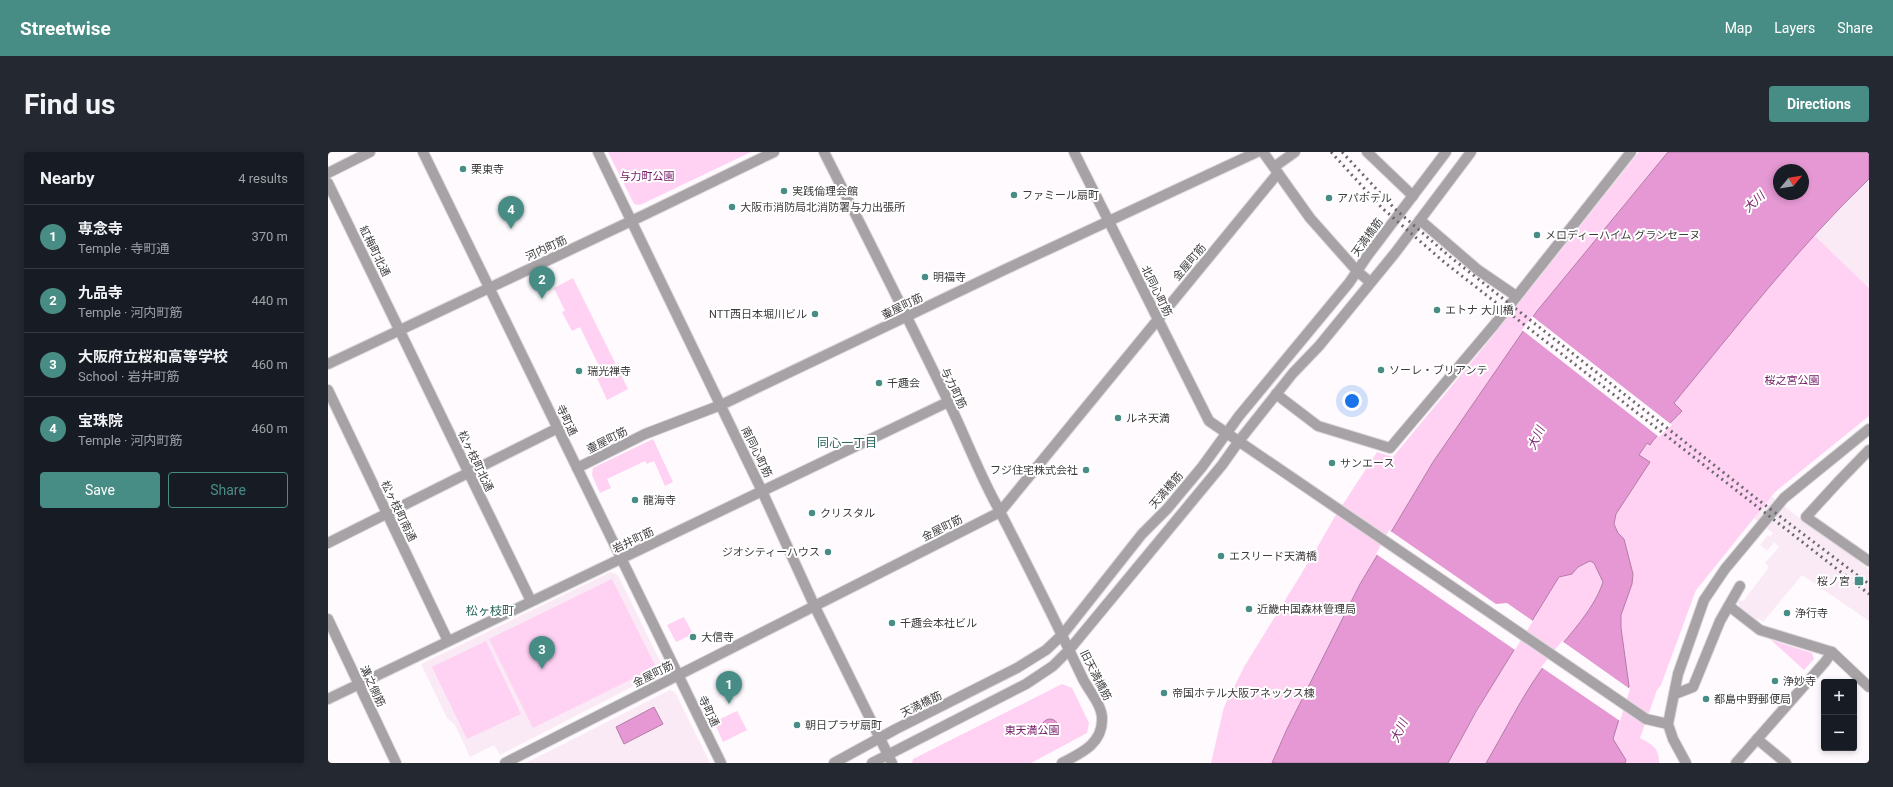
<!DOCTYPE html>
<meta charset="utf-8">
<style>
:root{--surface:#171b24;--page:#242831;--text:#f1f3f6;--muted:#9ea1a6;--line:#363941;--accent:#488d85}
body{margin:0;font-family:Roboto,"Noto Sans JP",sans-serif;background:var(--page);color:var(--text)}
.controls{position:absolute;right:12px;bottom:12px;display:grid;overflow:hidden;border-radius:4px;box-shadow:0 2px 6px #0003}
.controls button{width:36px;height:36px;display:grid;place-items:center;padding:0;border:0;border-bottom:1px solid var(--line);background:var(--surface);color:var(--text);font:20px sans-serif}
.compass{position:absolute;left:1445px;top:12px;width:36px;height:36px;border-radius:50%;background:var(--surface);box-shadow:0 2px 6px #0003;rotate:60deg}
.you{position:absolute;left:1024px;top:249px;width:14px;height:14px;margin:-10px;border:3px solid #fff;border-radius:50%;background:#1a73e8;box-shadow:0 0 0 6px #1a73e833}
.badge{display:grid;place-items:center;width:26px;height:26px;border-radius:50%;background:var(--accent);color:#fff;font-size:13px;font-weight:700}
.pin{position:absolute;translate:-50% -33px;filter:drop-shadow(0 1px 2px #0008)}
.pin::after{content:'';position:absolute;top:21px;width:14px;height:12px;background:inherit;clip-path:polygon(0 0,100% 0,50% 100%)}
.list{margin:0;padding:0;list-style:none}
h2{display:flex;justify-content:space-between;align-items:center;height:52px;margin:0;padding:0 16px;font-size:17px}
h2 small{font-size:13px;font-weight:400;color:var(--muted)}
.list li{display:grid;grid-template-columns:26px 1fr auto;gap:12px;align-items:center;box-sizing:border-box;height:64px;padding:0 16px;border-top:1px solid var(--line)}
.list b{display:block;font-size:15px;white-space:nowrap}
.list p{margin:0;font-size:13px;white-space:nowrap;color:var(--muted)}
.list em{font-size:13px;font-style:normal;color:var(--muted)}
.actions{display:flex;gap:8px;padding:12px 16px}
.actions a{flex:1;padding:9px 0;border:1px solid var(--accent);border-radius:4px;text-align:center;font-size:14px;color:var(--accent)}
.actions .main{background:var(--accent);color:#fff}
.map{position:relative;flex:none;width:1541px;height:611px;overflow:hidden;border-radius:4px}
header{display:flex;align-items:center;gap:24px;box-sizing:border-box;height:56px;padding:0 20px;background:var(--accent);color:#fff}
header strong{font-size:19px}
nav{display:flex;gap:22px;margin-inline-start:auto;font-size:14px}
.intro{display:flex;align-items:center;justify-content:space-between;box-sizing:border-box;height:96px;padding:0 24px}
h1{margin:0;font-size:28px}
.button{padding:10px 18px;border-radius:4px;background:var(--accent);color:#fff;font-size:14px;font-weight:700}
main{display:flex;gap:24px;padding:0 24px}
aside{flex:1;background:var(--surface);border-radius:4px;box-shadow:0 2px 6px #0003}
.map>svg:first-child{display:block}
.built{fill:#faeaf6}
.green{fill:#ffd1f3}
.water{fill:#e598d3;stroke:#b37ca6;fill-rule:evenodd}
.pier{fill:#fffafe}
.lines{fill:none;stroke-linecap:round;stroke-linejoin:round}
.minor-casing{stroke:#dcd8db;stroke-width:12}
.tertiary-casing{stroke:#dcd8db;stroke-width:12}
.minor{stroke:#a6a2a5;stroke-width:10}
.tertiary{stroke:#a6a2a5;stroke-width:10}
.rail{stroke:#6c696b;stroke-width:3;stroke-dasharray:2 4;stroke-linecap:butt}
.poi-dot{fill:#488d85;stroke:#fff;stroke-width:1.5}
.labels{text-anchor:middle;stroke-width:4;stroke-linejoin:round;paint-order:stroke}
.poi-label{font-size:11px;fill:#3f3c3e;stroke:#fff;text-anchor:start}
.park-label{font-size:11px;fill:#711864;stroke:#fff}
.street-label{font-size:11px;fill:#3f3c3e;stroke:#fff}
.water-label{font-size:12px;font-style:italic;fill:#7a216c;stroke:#fff}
.neighbourhood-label{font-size:12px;fill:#276059;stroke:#fff}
</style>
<header>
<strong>Streetwise</strong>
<nav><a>Map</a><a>Layers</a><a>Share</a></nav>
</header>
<div class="intro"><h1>Find us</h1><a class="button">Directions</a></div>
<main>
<aside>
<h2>Nearby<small>4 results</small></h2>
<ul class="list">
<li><span class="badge">1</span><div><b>専念寺</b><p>Temple · 寺町通</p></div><em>370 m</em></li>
<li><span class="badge">2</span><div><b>九品寺</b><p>Temple · 河内町筋</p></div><em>440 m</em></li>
<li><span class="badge">3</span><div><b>大阪府立桜和高等学校</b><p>School · 岩井町筋</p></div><em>460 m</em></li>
<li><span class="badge">4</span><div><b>宝珠院</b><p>Temple · 河内町筋</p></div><em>460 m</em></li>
</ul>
<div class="actions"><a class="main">Save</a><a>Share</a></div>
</aside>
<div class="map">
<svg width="1541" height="611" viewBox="0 0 1541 611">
<rect width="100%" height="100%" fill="#fffafe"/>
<g class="built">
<polygon points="1541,27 1541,136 1486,83"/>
<polygon points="1439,341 1495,384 1499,384 1541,418 1541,469 1474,423 1435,470 1430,466 1429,468 1412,455 1409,448 1415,449 1417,447 1441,415 1437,411 1451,395 1446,390 1439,399 1432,393 1440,383 1442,385 1445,381 1422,363"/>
<polygon points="283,420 290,423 334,513 331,521 172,603 166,593 142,605 127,573 119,566 93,512"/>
<polygon points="342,538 347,540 382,611 198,611"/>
</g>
<g class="green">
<polygon points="280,0 423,0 312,53 306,52"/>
<polygon points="1311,0 1340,0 1209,159 1105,310 1032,432 959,577 944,611 883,611 896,555 916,515 986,401 1006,366 1049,300 1065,305 1155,196"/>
<path d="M1486,83L1541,136V264L1447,340L1373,432L1368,438L1333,533L1329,538L1312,586C1323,592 1332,596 1331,611H1120C1178,505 1244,404 1311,303L1319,291L1323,292C1329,282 1345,269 1354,259L1346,251L1455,118Z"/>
<polygon points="245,126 300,237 279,248 264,215 270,212 252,175 244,179 234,160 237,159 226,136"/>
<polygon points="325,287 345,330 337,334 326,309 319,312 317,309 279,327 283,336 272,341 264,323 265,316"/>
<polygon points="284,427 328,515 205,576 161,487"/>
<polygon points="356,465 365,482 348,490 339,473"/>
<polygon points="1443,488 1484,501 1486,507 1476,518"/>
<polygon points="158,489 193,562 139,587 104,515"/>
<polygon points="734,532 744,536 761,571 759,581 703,611 584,611 585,607"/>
<polygon points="409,559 419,578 395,590 386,570"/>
</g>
<g class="water">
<path d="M1340,0H1541V27C1469,96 1409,175 1346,251L1354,259C1345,269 1329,282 1322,293L1319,291L1311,303L1322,310L1288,362L1286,372L1290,381L1296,387L1305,422L1304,432L1293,463V476L1301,534L1285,587L1298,608L1297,611H1158C1176,581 1194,544 1214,517C1234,490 1265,461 1275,430L1266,411L1262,409L1250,415L1244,422L1231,425L1149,558L1120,611H944L959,577L1032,432L1105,310L1209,159ZM1451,18H1475V42H1451Z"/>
<polygon points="326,555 335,572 296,592 288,575"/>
<circle cx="722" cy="575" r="8"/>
</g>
<g class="pier">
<polygon points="1204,164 1344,273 1331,285 1194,178"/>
<polygon points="1061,378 1168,452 1179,451 1205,469 1187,498 1048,402"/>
<polygon points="1234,489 1302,537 1292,569 1213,515"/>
</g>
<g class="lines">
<defs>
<g id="minor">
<polyline points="95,0 393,611"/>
<polyline points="270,0 434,339 487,455 564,611"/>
<path d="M496,0C538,83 580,166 621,251C637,284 650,319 668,352C698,410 727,468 755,527C761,539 775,554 774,568C774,592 753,601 734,611"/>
<polyline points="1039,0 1085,44"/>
<polyline points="946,15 967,0"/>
<polyline points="0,21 42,0"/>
<polyline points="1092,68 1150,118 1188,144"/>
<polyline points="1029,119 1042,130"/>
<polyline points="948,242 990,274 1062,296 1166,173 1303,0"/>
<polyline points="1541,298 1511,329 1478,365 1541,409"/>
<polyline points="0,391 230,276"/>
<polyline points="1401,454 1432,478 1504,500"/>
<polyline points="1347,542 1365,535 1392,469 1412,434"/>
<polyline points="177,611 672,360 950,21"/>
</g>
<g id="tertiary">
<polyline points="746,0 881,269 1318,567 1340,572"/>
<polyline points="935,0 982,66 1029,119"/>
<polyline points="0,31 203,449"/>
<polyline points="0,212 316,63 446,0"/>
<polyline points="0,238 120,489"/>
<polyline points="249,316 317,282 393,253 678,117 929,0"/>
<polyline points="0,467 68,611"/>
<polyline points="0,547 620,250"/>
<polyline points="1429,587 1458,611"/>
<polyline points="506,611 568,577 689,516 718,498 735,482 814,382 839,357 874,315 911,264 1021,131 1040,103 1118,0"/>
<polyline points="544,611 698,532 725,514 741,498 894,313 911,289 965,221 991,194 1067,101 1143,0"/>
<polyline points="1358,611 1345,587 1340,572 1350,522 1376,448 1397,417 1456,346 1541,277"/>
<polyline points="1408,611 1497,510 1504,500 1541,535"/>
</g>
</defs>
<use href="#minor" class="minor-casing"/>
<use href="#tertiary" class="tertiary-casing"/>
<use href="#minor" class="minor"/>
<use href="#tertiary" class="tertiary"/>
<g class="rail">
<polyline points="1003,0 1054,56 1116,110 1541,442"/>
<polyline points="1014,0 1067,57 1121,104 1433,350 1541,432"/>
</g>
</g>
<g class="poi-dot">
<circle cx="135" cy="17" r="4"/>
<circle cx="456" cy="39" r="4"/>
<circle cx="686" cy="43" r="4"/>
<circle cx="1001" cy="46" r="4"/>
<circle cx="404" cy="55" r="4"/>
<circle cx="1209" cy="83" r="4"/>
<circle cx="597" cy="125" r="4"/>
<circle cx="1109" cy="158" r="4"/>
<circle cx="487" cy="162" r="4"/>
<circle cx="1053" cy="218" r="4"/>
<circle cx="251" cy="219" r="4"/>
<circle cx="551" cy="231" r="4"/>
<circle cx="790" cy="266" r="4"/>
<circle cx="1004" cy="311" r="4"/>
<circle cx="758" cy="318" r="4"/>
<circle cx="307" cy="348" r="4"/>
<circle cx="484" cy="361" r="4"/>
<circle cx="500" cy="400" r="4"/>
<circle cx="893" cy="404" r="4"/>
<rect x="1526" y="424" width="10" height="10" rx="2"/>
<circle cx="921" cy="457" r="4"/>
<circle cx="1459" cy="461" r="4"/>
<circle cx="564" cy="471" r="4"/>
<circle cx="365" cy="485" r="4"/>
<circle cx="1447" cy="529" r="4"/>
<circle cx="836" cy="541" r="4"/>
<circle cx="1378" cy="547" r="4"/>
<circle cx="469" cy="573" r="4"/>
</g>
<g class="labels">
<g class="poi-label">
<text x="143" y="21">栗東寺</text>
<text x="464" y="43">実践倫理会館</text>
<text x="694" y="47">ファミール扇町</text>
<text x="1009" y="50">アパホテル</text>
<text x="412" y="59">大阪市消防局北消防署与力出張所</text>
<text x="1217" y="87">メロディーハイム グランセーヌ</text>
<text x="605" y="129">明福寺</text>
<text x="1117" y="162">エトナ 大川橋</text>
<text x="479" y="166" text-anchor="end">NTT西日本堀川ビル</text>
<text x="1061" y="222">ソーレ・ブリアンテ</text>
<text x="259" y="223">瑞光禅寺</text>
<text x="559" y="235">千趣会</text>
<text x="798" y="270">ルネ天満</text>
<text x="1012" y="315">サンエース</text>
<text x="750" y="322" text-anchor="end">フジ住宅株式会社</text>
<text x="315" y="352">龍海寺</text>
<text x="492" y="365">クリスタル</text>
<text x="492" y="404" text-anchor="end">ジオシティーハウス</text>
<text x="901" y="408">エスリード天満橋</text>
<text x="1522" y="433" text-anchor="end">桜ノ宮</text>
<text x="929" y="461">近畿中国森林管理局</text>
<text x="1467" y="465">浄行寺</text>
<text x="572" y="475">千趣会本社ビル</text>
<text x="373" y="489">大信寺</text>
<text x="1455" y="533">浄妙寺</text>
<text x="844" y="545">帝国ホテル大阪アネックス棟</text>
<text x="1386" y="551">都島中野郵便局</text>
<text x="477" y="577">朝日プラザ扇町</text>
</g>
<g class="park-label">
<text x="319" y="28">与力町公園</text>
<text x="1464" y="232">桜之宮公園</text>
<text x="704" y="582">東天満公園</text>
</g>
<g class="street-label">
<text transform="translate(1039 85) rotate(-54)" y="4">天満橋筋</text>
<text transform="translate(218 96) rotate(-25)" y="4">河内町筋</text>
<text transform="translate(47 99) rotate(64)" y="4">紅梅町北通</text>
<text transform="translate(861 110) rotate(-50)" y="4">金屋町筋</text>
<text transform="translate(829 139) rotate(64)" y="4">北同心町筋</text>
<text transform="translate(574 154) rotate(-26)" y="4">壷屋町筋</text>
<text transform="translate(626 236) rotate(64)" y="4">与力町筋</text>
<text transform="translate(239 268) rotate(64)" y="4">寺町通</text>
<text transform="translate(279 288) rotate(-27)" y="4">壷屋町筋</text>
<text transform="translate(429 300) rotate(64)" y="4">南同心町筋</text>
<text transform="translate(148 309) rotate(64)" y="4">松ヶ枝町北通</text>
<text transform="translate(838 338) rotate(-49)" y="4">天満橋筋</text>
<text transform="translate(71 359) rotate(64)" y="4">松ヶ枝町南通</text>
<text transform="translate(614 376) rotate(-27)" y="4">金屋町筋</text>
<text transform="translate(305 388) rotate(-26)" y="4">岩井町筋</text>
<text transform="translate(325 522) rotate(-27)" y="4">金屋町筋</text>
<text transform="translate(768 523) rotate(63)" y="4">旧天満橋筋</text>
<text transform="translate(45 534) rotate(65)" y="4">溝之側筋</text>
<text transform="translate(593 552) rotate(-26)" y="4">天満橋筋</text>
<text transform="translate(381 559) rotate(64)" y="4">寺町通</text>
</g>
<g class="water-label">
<text transform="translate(1426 50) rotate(-43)" y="4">大川</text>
<text transform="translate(1208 286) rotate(-65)" y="4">大川</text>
<text transform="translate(1071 579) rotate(-65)" y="4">大川</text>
</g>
<g class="neighbourhood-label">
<text x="519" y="295">同心一丁目</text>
<text x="162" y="463">松ヶ枝町</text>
</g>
</g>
</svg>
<div class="controls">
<button>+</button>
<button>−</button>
</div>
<svg class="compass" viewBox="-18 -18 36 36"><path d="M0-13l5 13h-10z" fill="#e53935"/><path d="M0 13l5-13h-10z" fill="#9ea1a6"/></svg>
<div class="you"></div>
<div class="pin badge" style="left:401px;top:552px">1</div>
<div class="pin badge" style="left:214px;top:147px">2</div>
<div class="pin badge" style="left:214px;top:517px">3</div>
<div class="pin badge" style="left:183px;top:77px">4</div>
</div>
</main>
